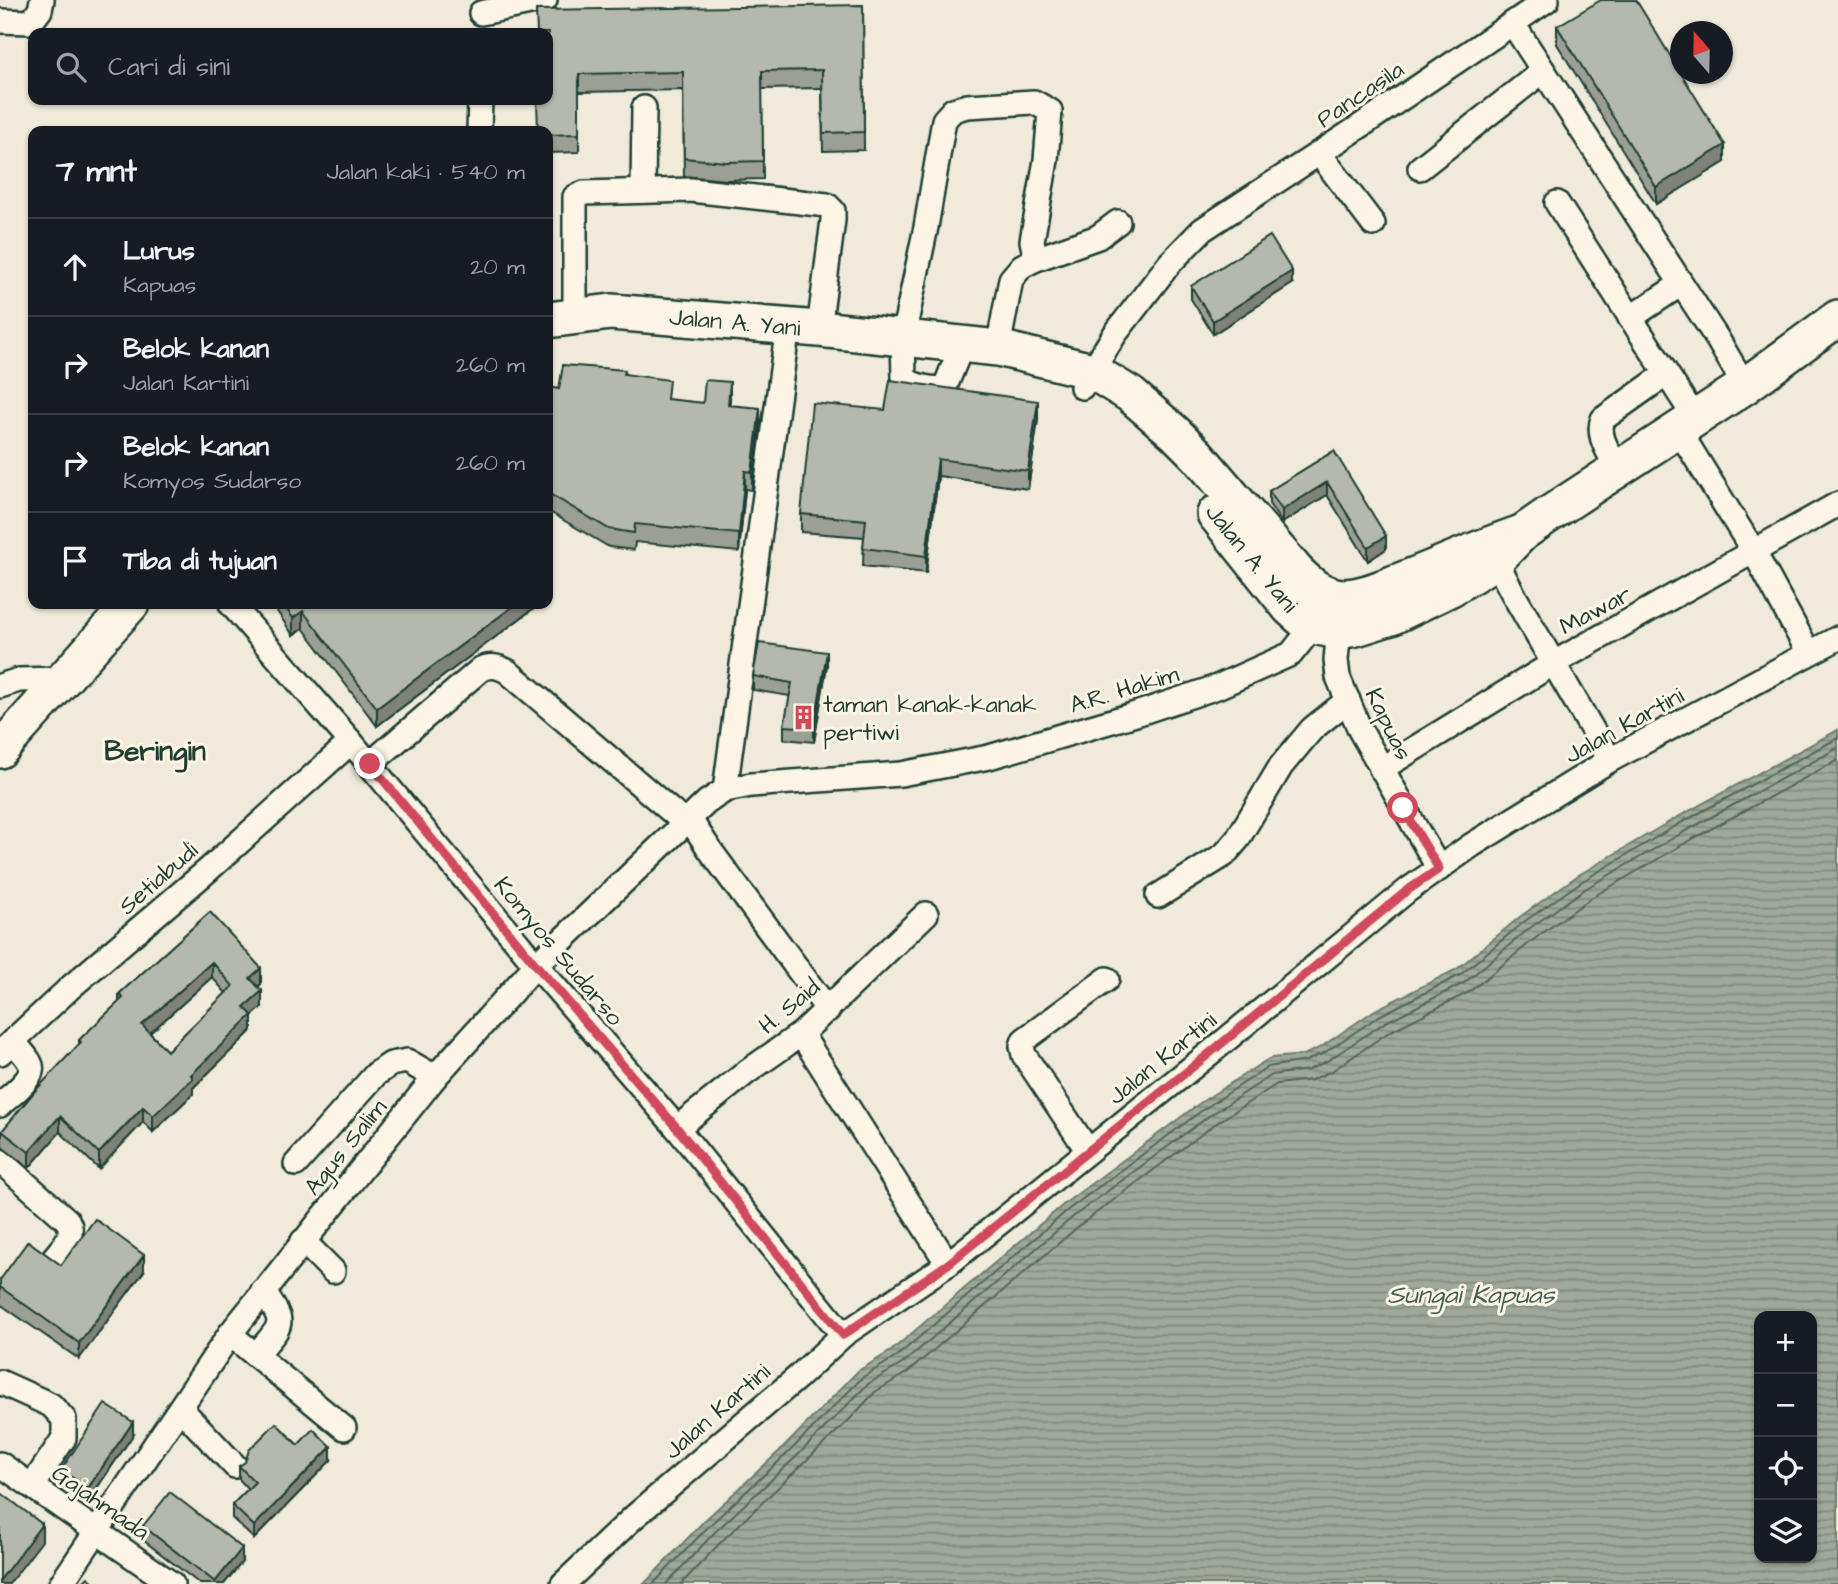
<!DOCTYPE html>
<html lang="id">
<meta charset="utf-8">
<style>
:root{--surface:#171b24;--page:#242831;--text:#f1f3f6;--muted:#9ea1a6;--line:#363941}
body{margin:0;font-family:"Architects Daughter",sans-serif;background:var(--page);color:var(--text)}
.controls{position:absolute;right:21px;bottom:21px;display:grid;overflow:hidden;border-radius:14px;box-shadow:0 2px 5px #0004}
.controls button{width:63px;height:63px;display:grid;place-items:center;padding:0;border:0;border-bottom:2px solid var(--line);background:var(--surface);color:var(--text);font:35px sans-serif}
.compass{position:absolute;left:1670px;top:21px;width:63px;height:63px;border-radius:50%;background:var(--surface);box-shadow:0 2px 5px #0004;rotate:340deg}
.stop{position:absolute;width:21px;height:21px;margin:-16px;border:5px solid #d1495b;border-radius:50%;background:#fff}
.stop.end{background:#d1495b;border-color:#fff;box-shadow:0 2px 7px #0008}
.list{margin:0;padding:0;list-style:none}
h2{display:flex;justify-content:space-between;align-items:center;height:91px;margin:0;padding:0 28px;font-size:30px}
h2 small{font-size:23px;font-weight:400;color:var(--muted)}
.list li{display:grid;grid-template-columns:46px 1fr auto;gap:21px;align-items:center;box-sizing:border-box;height:98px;padding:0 28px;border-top:2px solid var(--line)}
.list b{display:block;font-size:26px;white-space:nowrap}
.list p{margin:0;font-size:23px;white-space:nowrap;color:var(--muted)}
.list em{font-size:23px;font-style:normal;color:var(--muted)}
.icon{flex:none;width:38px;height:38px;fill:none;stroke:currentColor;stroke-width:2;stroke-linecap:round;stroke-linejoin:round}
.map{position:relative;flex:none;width:1838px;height:1584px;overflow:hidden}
.search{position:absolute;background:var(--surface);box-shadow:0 2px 5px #0004;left:28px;top:28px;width:525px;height:77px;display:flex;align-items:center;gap:18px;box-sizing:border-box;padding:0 24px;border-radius:14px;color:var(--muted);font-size:26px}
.panel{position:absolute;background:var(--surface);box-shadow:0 2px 5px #0004;left:28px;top:126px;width:525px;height:483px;border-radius:14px}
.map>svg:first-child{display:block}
.water{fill:url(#water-rules);stroke:#6c7d71;stroke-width:2;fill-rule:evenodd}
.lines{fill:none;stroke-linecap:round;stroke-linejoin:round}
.shore{stroke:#52685d;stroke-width:2}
.minor-casing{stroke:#1f3d34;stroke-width:28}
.highway-casing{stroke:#1f3d34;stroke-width:40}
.minor{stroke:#fcf5e5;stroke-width:23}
.highway{stroke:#fcf5e5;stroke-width:35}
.wall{fill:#9c9f95;stroke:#1f3d34;stroke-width:2;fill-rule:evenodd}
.shaded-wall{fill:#7f8279;stroke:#1f3d34;stroke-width:2}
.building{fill:#b5b9ad;stroke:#1f3d34;stroke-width:2;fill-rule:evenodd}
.route{stroke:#d1495b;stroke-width:9}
.labels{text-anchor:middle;stroke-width:6;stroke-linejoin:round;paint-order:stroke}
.street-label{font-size:24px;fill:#1f3d34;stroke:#fcf5e5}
.poi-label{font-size:24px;fill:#1f3d34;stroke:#fcf5e5;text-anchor:start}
.water-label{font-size:26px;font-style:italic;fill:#455d53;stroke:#fcf5e5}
.quarter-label{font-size:28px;font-weight:bold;fill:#1f3d34;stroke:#fcf5e5}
</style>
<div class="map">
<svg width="1838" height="1584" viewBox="0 0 1838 1584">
<defs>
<pattern id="water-rules" width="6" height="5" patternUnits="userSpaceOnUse" patternTransform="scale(1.75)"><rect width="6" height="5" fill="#9fa89a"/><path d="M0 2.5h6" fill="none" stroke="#818a7e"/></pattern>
</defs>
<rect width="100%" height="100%" fill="#efeada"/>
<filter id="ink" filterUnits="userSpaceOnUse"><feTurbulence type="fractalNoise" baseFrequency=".0143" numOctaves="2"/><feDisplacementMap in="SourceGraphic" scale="14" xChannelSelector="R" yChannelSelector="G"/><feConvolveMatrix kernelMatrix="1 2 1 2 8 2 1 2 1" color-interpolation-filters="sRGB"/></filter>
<g filter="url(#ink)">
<path class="water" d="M1838,730V1584H644L704,1521L785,1446L858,1371L891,1351L1064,1204L1200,1103L1265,1061L1271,1058L1304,1055L1321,1047L1375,1010L1457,969L1521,916L1577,876L1674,819ZM1759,1316H1812V1558H1759Z"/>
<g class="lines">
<g class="shore">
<polyline points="653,1584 709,1526 790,1451 863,1377 896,1357 1069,1209 1204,1109 1268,1067 1306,1061 1324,1053 1379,1016 1460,975 1525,921 1581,882 1677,825 1838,738"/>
<polyline points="666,1584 715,1532 796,1457 868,1384 902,1364 1074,1216 1209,1116 1272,1075 1308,1070 1327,1061 1384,1023 1464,983 1530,928 1585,889 1682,833 1838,748"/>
<polyline points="681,1584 723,1540 850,1419 875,1392 908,1372 1080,1225 1215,1124 1277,1084 1311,1080 1332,1071 1389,1032 1469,992 1537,937 1591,898 1687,842 1838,760"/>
</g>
<defs>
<g id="minor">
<polyline points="481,13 545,0"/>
<polyline points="0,21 31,22 40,10 42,0"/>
<polyline points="1513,24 1718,340 1745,386"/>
<polyline points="479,131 480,100"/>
<polyline points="1319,153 1373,224"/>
<polyline points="1420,168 1543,71"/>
<polyline points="643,191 644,108"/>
<polyline points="1557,203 1695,418"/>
<polyline points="1036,259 1098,237 1118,222"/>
<polyline points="575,315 575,197 584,193 691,190 827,205 833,211 833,220 819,329"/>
<polyline points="1630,318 1681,284"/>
<path d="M963,343L945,387C935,391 912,386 904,378L903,337L926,227L944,120L953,110L967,106L1034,102L1050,111L1046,160L1032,241L1036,259L1022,266L1011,279L998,348"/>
<polyline points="1082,387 1115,334 1169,264 1202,230 1353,131 1547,0"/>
<polyline points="1678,429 1754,552 1809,653"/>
<path d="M1617,469C1610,453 1596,436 1603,419L1666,374"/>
<polyline points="1490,550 1516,599 1610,760"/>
<polyline points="231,604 351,742 536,965 677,1128 843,1335"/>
<polyline points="1340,618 1336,660 1338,677 1360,730 1439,869"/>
<polyline points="0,686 19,680 62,679"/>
<path d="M370,764L481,669C491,665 497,666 507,671L684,822"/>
<polyline points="1381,769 1554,663 1838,504"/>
<polyline points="725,790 788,326"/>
<polyline points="689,818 710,850 828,1010"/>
<polyline points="1158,896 1224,855 1237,840 1281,766 1312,729 1348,700"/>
<polyline points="801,1034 948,1264"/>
<polyline points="0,1053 72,986 207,871 351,742"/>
<path d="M0,1105C9,1096 38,1077 30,1063C26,1055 18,1048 13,1041"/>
<polyline points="677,1128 747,1072 801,1034 926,914"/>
<polyline points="1088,1151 1024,1055 1022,1046 1024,1040 1107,979"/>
<path d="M0,1161L67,1220C77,1235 62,1247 53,1259"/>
<polyline points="296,1164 376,1074 391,1064 407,1061 435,1077"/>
<polyline points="303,1241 333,1271"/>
<polyline points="230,1334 344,1428"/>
<path d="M256,1355C282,1323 288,1327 263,1291"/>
<polyline points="0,1382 51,1405 64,1419 64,1438 32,1486"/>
<polyline points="181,1409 235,1466"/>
<polyline points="0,1464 172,1584"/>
<polyline points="61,1584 230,1334 435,1077 536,965 707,802 725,790 751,785 901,774 948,765 989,757 1139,713 1217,687 1291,654 1303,639 1315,613"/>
<polyline points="563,1584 634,1517 798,1377 843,1335 948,1264 1210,1053 1408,890 1472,845 1610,760 1838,638"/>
</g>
<g id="highway">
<path d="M548,320L611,312L819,329L998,348L1092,371L1131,395L1175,433L1197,455L1297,572C1310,585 1323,596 1343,597C1361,597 1379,589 1395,583C1438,567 1479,547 1522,533"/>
<polyline points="1215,514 1290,608 1309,625 1338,631 1356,628 1391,617 1451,588 1495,561 1522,533 1548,515 1745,386 1838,318"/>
<polyline points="0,750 131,604"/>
</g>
</defs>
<use href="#minor" class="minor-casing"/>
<use href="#highway" class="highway-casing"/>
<use href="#minor" class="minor"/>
<use href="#highway" class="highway"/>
</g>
<g class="wall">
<polygon points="863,5 864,150 823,151 822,88 762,89 763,179 726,180 684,176 683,90 579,92 579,152 548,153 548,33"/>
<polygon points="1557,26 1725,162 1656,204 1557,44"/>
<polygon points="1292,284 1213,334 1191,299 1191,286"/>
<polygon points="625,374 669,400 703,403 730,400 729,406 760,426 752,490 745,489 739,552 635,542 634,550 609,547 548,511 548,387 559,389"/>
<polygon points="1038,419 1028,489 938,476 926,573 863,566 864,537 801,532 801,514"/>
<polygon points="1334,451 1386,549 1368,561 1327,495 1282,523 1269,504 1269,491"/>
<polygon points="272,604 534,604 534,608 377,726 303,628 293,635"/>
<polygon points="827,665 814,742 784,739 784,726 790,696 753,690 753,676"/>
<path d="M210,912L261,984L258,987L262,1007L252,1016V1030L193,1088V1094L153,1132L143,1122L99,1169L60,1132L29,1168L2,1147V1131L79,1045V1040L119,1002V994ZM212,977L226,993L167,1051L150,1033Z"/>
<polygon points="61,1265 144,1271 79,1359 0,1304 0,1280"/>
<polygon points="133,1435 88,1501 61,1483 61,1470"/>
<polygon points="298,1445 331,1460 254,1539 232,1518 232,1505 248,1489 239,1479 239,1466"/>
<polygon points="143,1526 242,1562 224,1584 200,1584 143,1540"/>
</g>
<g class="shaded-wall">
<polygon points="1725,145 1725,162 1656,204 1656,187"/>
<polygon points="1292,271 1292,284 1213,334 1213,321"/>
<polygon points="730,382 730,400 728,423 728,405"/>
<polygon points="1038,401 1038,419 1028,489 1028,471"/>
<polygon points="760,408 760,426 752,490 752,472"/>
<polygon points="938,459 938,476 926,573 926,556"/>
<polygon points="745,471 745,489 739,552 739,534"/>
<polygon points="1327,482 1327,495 1282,523 1282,510"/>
<polygon points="1386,536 1386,549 1368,561 1368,547"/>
<polygon points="516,604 534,604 534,608 377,726 377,708"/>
<polygon points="303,611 303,628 293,635 293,618"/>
<polygon points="827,652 827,665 814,742 814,728"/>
<polygon points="212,962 212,977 142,1040 142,1025"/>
<polygon points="261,968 261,984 250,994 250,978"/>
<polygon points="262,991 262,1007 252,1016 252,1030 193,1088 193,1094 153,1132 153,1116 191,1075 244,1007"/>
<polygon points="143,1107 143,1122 99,1169 99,1153"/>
<polygon points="60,1116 60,1132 29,1168 29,1152"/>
<polygon points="144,1255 144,1271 79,1359 79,1343"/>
<polygon points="133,1422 133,1435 88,1501 88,1488"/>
<polygon points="331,1447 331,1460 254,1539 254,1526"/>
<polygon points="42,1524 42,1541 9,1584 0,1584 0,1580"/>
<polygon points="242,1548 242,1562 224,1584 215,1584 215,1582"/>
</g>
<g class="building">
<polygon points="1601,0 1636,0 1725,145 1656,187 1557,26"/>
<polygon points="863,5 864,132 823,133 822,70 762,71 763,161 726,162 684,158 683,72 579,74 579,134 548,135 548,131 538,131 537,100 548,100 548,33 537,33 536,10"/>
<polygon points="1270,236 1292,271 1213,321 1191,286"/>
<polygon points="563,365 625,370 624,374 669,380 667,399 703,403 705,380 730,382 728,405 760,408 752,472 745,471 739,534 635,524 634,533 609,529 548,493 548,387 559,389"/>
<polygon points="890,380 1038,401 1028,471 938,459 926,556 863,548 866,520 801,514 812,403 885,410"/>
<polygon points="1334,451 1386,536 1368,547 1327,482 1282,510 1269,491"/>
<polygon points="283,604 516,604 377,708 303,611 293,618"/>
<polygon points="759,643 827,652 814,728 784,726 792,683 753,676"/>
<path d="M210,912L261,968L250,978L262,991L244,1007L252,1015L191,1075L193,1078L153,1116L143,1107L99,1153L60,1116L29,1152L2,1131L34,1092L81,1042L79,1040L123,998L119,994ZM212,962L233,986L167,1051L142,1025Z"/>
<polygon points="95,1219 144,1255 79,1343 0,1287 0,1280 28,1241 61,1265"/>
<polygon points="105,1404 133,1422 88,1488 61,1470"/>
<polygon points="276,1423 298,1445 313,1429 331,1447 254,1526 232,1505 255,1482 239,1466 245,1462 249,1450"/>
<polygon points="0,1492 42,1524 0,1580"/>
<polygon points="170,1492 242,1548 215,1582 143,1526"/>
<polygon points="88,1577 96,1584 81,1584"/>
</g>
</g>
<g class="lines" filter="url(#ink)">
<polyline class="route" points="370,764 536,965 677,1128 843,1335 948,1264 1210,1053 1408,890 1439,869 1403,808"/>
</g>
<defs>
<symbol id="building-bare" viewBox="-9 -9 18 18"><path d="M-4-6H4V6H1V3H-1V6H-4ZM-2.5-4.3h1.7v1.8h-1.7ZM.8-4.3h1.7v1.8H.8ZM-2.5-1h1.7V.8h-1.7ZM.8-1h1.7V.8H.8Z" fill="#d1495b" stroke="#fcf5e5" stroke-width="2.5" paint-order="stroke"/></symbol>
</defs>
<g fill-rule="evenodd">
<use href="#building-bare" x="786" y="700" width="35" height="35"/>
</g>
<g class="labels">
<g class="street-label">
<text transform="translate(1360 94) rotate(-34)" y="8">Pancasila</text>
<text transform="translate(735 322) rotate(5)" y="8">Jalan A. Yani</text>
<text transform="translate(1252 558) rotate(51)" y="8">Jalan A. Yani</text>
<text transform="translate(1595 610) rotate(-28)" y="8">Mawar</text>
<text transform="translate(1124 689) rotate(-17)" y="8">A.R. Hakim</text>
<text transform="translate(1389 724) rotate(64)" y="8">Kapuas</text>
<text transform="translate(1624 725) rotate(-29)" y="8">Jalan Kartini</text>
<text transform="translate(158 878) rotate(-41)" y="8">Setiabudi</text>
<text transform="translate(559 951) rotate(50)" y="8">Komyos Sudarso</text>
<text transform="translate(789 1006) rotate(-40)" y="8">H. Said</text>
<text transform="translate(1162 1058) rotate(-39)" y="8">Jalan Kartini</text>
<text transform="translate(345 1147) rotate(-51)" y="8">Agus Salim</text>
<text transform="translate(717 1411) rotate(-41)" y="8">Jalan Kartini</text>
<text transform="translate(101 1502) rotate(35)" y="8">Gajahmada</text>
</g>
<g class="poi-label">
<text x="823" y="712">taman kanak-kanak<tspan x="823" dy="28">pertiwi</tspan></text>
</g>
<g class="water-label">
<text x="1471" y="1303">Sungai Kapuas</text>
</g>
<g class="quarter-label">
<text x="155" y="760">Beringin</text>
</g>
</g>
</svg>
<div class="controls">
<button>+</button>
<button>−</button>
<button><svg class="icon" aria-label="locate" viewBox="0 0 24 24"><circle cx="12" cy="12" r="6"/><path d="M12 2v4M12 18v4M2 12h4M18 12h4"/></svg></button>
<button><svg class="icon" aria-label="layers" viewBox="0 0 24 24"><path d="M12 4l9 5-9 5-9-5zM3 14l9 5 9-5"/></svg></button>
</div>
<svg class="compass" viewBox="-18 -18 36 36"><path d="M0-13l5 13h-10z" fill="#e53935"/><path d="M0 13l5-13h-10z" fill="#9ea1a6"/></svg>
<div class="stop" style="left:1403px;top:808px"></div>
<div class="stop end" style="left:370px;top:764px"></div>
<div class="search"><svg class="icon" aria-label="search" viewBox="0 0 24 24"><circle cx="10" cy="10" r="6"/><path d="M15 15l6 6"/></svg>Cari di sini</div>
<section class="panel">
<h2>7 mnt<small>Jalan kaki · 540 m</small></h2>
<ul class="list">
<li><svg class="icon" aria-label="ahead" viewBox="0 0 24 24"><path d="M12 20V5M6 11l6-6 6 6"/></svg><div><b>Lurus</b><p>Kapuas</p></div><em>20 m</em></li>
<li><svg class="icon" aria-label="right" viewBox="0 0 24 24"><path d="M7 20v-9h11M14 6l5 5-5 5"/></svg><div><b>Belok kanan</b><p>Jalan Kartini</p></div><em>260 m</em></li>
<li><svg class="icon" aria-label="right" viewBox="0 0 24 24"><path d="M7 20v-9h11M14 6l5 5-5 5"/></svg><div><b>Belok kanan</b><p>Komyos Sudarso</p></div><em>260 m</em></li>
<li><svg class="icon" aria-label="arrive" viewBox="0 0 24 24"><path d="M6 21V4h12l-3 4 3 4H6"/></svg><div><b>Tiba di tujuan</b></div></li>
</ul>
</section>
</div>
